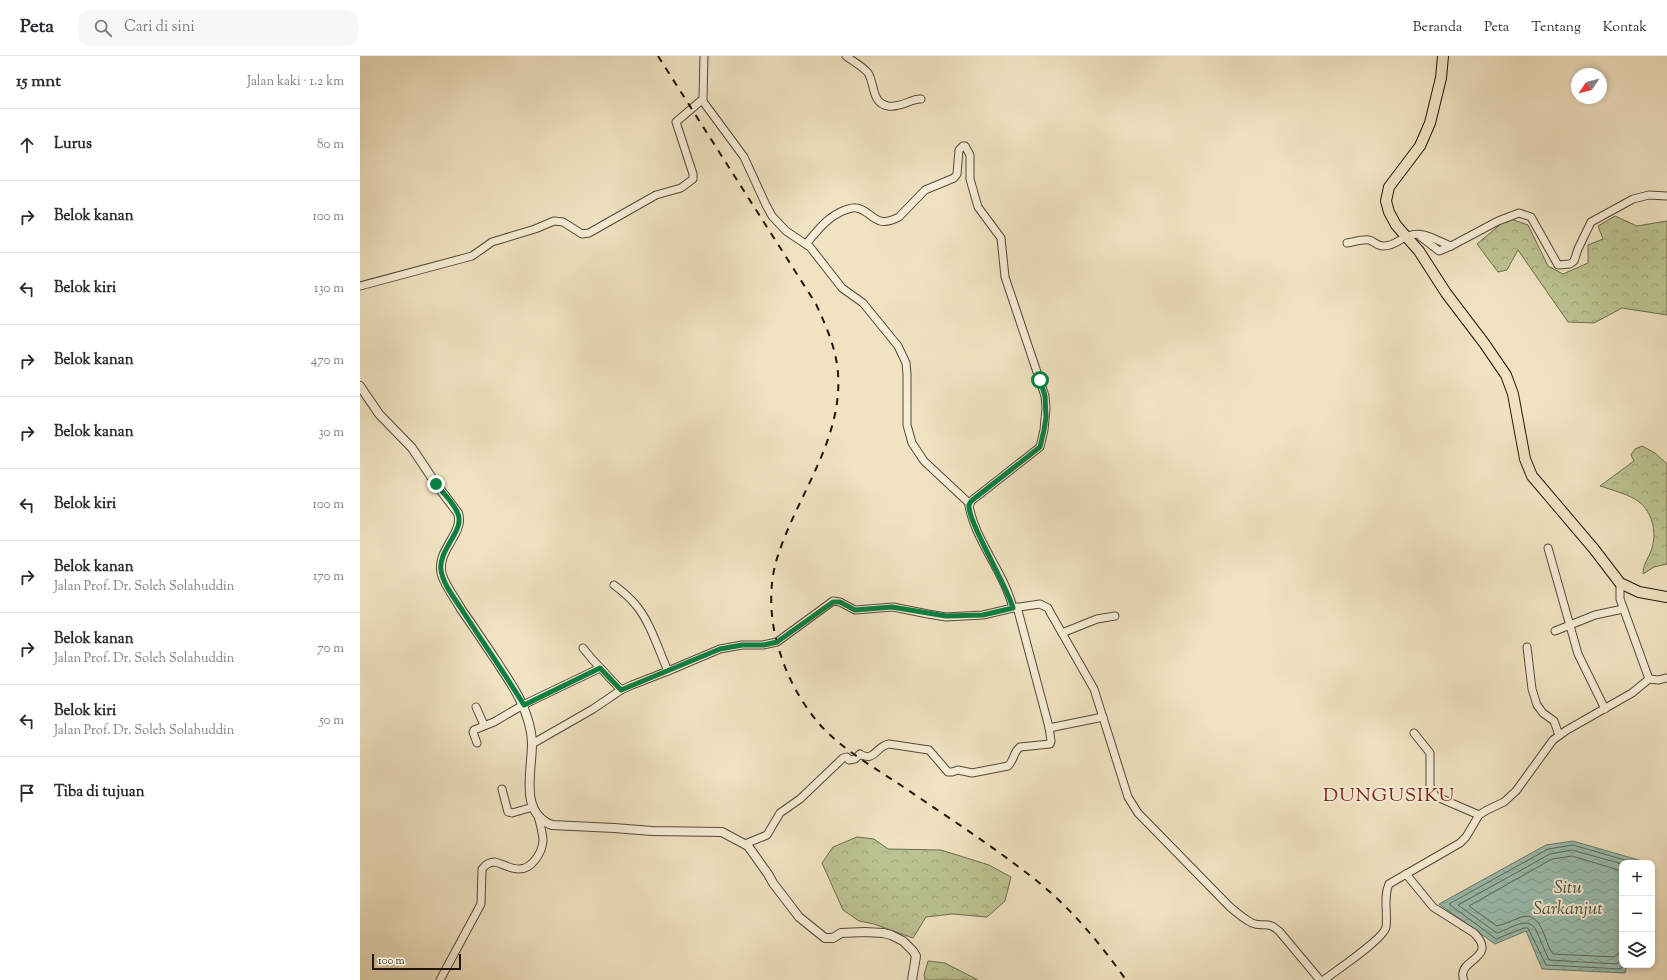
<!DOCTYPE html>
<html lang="id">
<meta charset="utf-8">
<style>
:root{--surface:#fff;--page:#f7f7f7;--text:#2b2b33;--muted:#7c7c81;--line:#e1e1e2}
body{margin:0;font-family:"Sorts Mill Goudy",serif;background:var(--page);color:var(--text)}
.controls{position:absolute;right:12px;bottom:12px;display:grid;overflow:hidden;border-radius:8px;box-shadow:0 2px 6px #0003}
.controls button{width:36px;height:36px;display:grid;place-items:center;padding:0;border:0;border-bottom:1px solid var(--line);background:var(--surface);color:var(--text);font:20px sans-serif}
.compass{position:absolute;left:1211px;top:12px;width:36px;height:36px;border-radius:50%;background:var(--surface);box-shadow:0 2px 6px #0003;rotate:235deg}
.scale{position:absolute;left:12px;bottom:10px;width:89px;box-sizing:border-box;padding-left:4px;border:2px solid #20160b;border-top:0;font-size:11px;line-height:14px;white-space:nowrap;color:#20160b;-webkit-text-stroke:3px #f6edd7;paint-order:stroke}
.stop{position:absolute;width:12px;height:12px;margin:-9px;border:3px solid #0b8043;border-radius:50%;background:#fff}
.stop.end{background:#0b8043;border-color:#fff;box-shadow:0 1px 4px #0008}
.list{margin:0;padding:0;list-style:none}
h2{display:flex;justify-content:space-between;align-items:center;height:52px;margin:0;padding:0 16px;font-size:17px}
h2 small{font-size:13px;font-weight:400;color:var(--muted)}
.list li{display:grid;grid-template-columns:26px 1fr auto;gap:12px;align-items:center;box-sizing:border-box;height:72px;padding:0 16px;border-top:1px solid var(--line)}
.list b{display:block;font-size:15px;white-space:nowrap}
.list p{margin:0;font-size:13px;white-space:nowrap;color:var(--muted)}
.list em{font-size:13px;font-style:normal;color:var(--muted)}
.icon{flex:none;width:22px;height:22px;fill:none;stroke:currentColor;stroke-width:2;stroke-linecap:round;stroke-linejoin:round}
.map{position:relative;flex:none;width:1307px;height:924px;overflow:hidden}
header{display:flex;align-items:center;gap:24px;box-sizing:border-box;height:56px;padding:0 20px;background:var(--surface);border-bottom:1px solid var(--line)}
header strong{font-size:19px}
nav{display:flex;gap:22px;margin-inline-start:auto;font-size:14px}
.search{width:280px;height:36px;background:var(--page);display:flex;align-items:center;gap:10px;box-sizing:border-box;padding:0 14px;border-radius:12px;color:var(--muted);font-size:15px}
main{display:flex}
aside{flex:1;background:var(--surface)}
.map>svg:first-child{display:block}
.forest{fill:url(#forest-crowns);stroke:#6e6c4e}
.water{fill:url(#water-waves);stroke:#6a7b6d}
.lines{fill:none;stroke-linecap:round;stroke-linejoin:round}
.shore{stroke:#5e6a5d;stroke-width:1}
.minor-casing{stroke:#544939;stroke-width:9}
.tertiary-casing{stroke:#544939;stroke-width:10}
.primary-casing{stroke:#20160b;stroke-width:12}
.minor{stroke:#f6edd7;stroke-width:7}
.tertiary{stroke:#f6edd7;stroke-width:8}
.primary{stroke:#f1e3c2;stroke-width:10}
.rail{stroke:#20160b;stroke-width:2;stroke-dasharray:7 7;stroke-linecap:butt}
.route{stroke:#0b8043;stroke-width:5}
.labels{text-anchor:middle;stroke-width:4;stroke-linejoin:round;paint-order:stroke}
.water-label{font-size:18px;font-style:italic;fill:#4b5144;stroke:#f6edd7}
.quarter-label{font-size:19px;letter-spacing:1px;fill:#7a1f14;stroke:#f6edd7}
</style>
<header>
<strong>Peta</strong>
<div class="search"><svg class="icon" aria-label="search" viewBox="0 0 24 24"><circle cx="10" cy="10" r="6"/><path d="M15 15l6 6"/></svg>Cari di sini</div>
<nav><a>Beranda</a><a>Peta</a><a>Tentang</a><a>Kontak</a></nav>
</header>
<main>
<aside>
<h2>15 mnt<small>Jalan kaki · 1.2 km</small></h2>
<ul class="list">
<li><svg class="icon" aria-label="ahead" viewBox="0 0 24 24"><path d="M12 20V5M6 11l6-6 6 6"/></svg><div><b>Lurus</b></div><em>80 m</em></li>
<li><svg class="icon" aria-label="right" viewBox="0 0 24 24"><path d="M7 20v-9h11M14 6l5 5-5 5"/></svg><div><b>Belok kanan</b></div><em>100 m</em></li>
<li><svg class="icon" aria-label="left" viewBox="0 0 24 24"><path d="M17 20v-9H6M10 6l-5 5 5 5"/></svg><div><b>Belok kiri</b></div><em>130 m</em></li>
<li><svg class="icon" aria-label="right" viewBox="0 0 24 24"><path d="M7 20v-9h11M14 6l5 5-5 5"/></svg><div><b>Belok kanan</b></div><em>470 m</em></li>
<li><svg class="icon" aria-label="right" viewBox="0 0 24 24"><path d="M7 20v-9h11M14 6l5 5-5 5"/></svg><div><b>Belok kanan</b></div><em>30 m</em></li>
<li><svg class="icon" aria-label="left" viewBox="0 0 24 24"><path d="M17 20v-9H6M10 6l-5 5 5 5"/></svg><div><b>Belok kiri</b></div><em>100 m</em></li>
<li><svg class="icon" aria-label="right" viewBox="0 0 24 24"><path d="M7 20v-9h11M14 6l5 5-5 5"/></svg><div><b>Belok kanan</b><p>Jalan Prof. Dr. Soleh Solahuddin</p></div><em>170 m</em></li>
<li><svg class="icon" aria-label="right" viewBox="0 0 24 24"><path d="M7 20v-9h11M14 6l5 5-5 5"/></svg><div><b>Belok kanan</b><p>Jalan Prof. Dr. Soleh Solahuddin</p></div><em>70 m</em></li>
<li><svg class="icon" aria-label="left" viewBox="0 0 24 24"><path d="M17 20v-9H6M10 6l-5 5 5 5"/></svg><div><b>Belok kiri</b><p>Jalan Prof. Dr. Soleh Solahuddin</p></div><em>50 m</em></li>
<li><svg class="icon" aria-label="arrive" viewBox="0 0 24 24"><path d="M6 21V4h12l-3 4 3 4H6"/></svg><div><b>Tiba di tujuan</b></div></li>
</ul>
</aside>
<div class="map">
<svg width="1307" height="924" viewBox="0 0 1307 924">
<defs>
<pattern id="forest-crowns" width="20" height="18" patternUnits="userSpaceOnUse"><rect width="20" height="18" fill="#bcc392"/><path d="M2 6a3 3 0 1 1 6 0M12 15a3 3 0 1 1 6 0" fill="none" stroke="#a1a77d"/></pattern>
<pattern id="water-waves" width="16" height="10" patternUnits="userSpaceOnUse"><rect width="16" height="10" fill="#9bbeaf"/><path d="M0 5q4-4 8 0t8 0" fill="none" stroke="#85a395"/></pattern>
</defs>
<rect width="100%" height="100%" fill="#f1e3c2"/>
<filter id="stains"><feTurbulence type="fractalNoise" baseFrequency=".005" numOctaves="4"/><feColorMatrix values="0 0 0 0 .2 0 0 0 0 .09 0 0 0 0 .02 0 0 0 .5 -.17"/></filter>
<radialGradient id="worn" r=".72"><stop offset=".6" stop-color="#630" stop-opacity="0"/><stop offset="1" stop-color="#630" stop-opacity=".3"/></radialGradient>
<g class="forest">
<polygon points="1255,160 1277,170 1307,165 1307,259 1262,252 1234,267 1208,266 1158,194 1147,214 1138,216 1117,188 1148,162 1168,169 1188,210 1203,218 1228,207 1228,189 1243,183 1238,170"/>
<path d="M1282,390L1295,397L1307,408V508L1294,511L1283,518C1283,508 1288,503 1291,495C1298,476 1292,453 1275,443C1264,437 1252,434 1240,430L1274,405L1271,399L1275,393Z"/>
<polygon points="497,781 514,783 528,793 581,794 629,809 651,821 645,845 627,861 592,858 566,861 553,882 514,868 499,865 483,854 462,807 473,791"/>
<polygon points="568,905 585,907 618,924 565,924 564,919"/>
</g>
<polygon class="water" points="1213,785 1282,805 1282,807 1262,807 1262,909 1267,909 1265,917 1182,913 1166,875 1135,888 1079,848 1186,789"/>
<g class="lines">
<g class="shore">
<path d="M1262,808L1212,794L1190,798L1098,849L1137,877C1148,874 1166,860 1175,872L1189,904L1257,908L1262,902"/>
<path d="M1262,815L1212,800L1192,803L1109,850L1137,870C1145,868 1153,864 1161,861C1183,855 1184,887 1193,898L1254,901L1262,895"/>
<polyline points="1263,909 1261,913 1186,909 1168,872 1164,872 1136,883 1089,848 1188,793 1213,789 1275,807"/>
</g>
<defs>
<g id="minor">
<path d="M486,0C491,4 505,12 508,17C515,27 511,47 528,50C542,52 552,42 561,43"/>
<polyline points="342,44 384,101 406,149 412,160 426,175 450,191 482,232 503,247 538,290 546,307 547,318 547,369 552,387 564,405 610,448"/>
<polyline points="1061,181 1079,195 1091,190"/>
<path d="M987,187C994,186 1002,183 1009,184C1014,185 1017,190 1023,190C1035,190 1039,183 1048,180C1063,174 1077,185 1091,190L1138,165L1159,157L1171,161L1198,209L1210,208L1214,205L1218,193L1231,166L1273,143L1289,139L1307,140"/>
<path d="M446,188C458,174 467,161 485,154C489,153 493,151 497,152C513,155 514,174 539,161L565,134L594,122L597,118L599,94L603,90H605L610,99V123L618,151L641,182L645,221L680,325L685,340L686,352L684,374L680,391L615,442L611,445L609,450C616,486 644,516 653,552"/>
<polyline points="0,230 112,200 132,186 175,173 194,165 203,166 222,178 229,177 296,139 321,132 333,123 333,118 316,66 343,43 344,0"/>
<polyline points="1188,492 1218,598 1245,653"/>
<path d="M254,529C262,535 269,541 275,548C290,565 299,595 308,615"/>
<polyline points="1195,575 1235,559 1263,553"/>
<polyline points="702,577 737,563 755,560"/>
<polyline points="1167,591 1172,633 1177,649 1183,657 1194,665 1199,679"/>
<polyline points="223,592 232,603 261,634"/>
<polyline points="1289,623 1298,624 1307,622"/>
<polyline points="116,651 124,669"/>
<polyline points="689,672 743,661"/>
<polyline points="1054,677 1070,697 1070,730 1075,740 1119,759"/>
<polyline points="117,687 113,676 114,674 134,666 163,649 240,612"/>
<path d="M172,688L233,653L261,634L272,629L308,615L360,593L382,589H403L417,586L473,545L480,546L495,554L533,551L568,558L586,561L623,559L653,552L680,548L688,552L690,556L734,633L768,741L778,757L870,851C877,857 884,863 892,867C903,872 907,864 919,875L960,924"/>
<polyline points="142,733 148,756 152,757 173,751"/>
<path d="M385,788L407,779L420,757L440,743L483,702L487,701L489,704L495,703L500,698C514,707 516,690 529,688L569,694L588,716H592L598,714L612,717L648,710C654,705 653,696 660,691L690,688L691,685L689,671L657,551"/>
<path d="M1046,818L1073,851L1114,877C1137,900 1104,903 1103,917C1102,920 1103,922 1104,924"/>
<path d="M80,924L121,848L122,813C125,809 129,806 135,806C143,808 150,813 159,813C172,813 182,797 183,785C183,777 180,768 178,760"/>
<path d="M964,924C975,915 1024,883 1026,871C1028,857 1023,841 1029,828L1100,787L1106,781L1119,759L1127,754L1144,746L1156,735L1193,684L1207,674L1272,637L1289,623L1260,543V527"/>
</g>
<path id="tertiary" d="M0,330L19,358L52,392L76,428L98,457C105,478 75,494 82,519C86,531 95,542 101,553C113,570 125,588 137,606C148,623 161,641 167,661C170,670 172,679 172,688C172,715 159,757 192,769L254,772L292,775L362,776L388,790L408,818L413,827L439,861L465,882H473L481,877L505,876L523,877L531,879L543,885L553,895L556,900L552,924"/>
<polyline id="primary" points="1083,0 1081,22 1070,67 1060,90 1029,131 1026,145 1029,156 1036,169 1059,195 1086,237 1124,287 1146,319 1153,338 1165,403 1172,420 1234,493 1260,527 1279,536 1307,541"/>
</defs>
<use href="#minor" class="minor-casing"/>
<use href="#tertiary" class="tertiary-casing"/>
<use href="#primary" class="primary-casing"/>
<use href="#minor" class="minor"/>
<use href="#tertiary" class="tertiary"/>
<use href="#primary" class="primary"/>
<path class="rail" d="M298,0L456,248C466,270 476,292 478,317C483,386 434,443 416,506C409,530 410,562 417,586C425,618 441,648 463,672C485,695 515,712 542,730C583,758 625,785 664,815C705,845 737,883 766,924"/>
</g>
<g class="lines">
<path class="route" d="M76,428C83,437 94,447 98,458C105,474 78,494 81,514C83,529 96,544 104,557C124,588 145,618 164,649L240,612L261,634L360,593L382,589H404L417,586L473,546H480L495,554L532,551L586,560L623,559L653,552C647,530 607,464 609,449C610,446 612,444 615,442L680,391L684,374L686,361L685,340L680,324"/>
</g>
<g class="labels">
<g class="water-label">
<text x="1208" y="837">Situ<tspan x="1208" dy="21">Sarkanjut</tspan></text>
</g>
<g class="quarter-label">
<text x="1029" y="745">DUNGUSIKU</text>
</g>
</g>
<rect width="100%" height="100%" filter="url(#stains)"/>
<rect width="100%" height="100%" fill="url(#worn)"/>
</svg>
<div class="controls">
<button>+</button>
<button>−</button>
<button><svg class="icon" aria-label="layers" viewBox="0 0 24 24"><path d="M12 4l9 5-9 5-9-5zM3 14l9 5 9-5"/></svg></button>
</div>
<svg class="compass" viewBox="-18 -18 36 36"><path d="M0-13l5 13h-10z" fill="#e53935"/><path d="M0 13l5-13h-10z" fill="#7c7c81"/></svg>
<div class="scale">100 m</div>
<div class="stop" style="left:680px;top:324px"></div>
<div class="stop end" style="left:76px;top:428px"></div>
</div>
</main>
